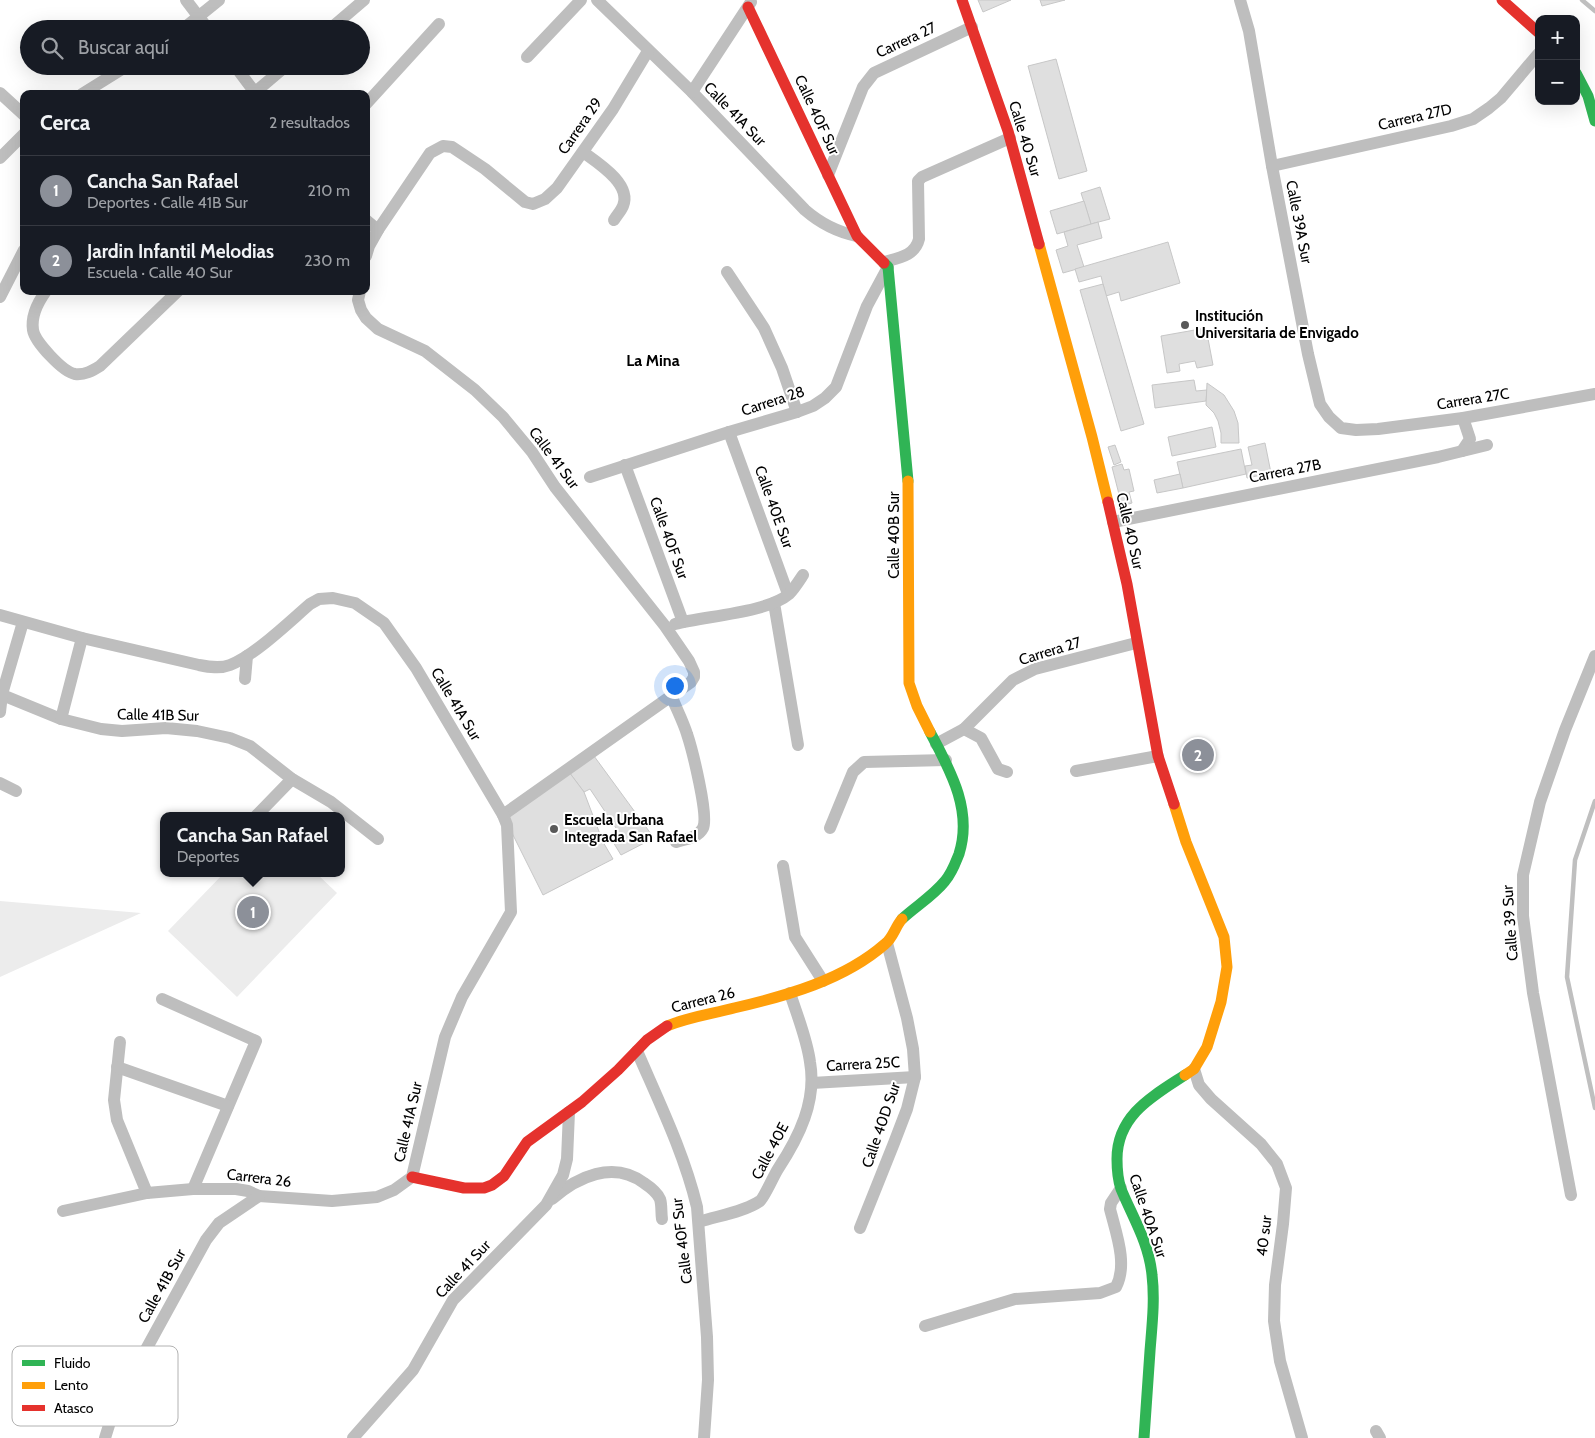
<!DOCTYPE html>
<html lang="es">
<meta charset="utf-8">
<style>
:root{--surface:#171b24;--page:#20242c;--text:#f1f3f6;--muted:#9ea1a6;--line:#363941;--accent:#8c9099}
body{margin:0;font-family:Cabin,sans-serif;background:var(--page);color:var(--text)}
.controls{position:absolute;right:15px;top:15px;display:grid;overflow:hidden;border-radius:10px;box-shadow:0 5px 20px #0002}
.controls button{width:45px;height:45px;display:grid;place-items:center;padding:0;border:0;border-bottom:1px solid var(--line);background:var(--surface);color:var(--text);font:25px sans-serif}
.you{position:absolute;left:674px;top:685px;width:18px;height:18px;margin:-12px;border:4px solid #fff;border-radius:50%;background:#1a73e8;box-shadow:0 0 0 8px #1a73e833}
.badge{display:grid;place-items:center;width:32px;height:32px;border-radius:50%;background:var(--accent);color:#fff;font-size:16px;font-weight:700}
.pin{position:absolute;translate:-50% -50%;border:2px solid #fff;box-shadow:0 1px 5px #0006}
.popup{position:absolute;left:160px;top:812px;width:185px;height:65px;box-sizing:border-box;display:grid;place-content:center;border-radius:10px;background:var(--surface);filter:drop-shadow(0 1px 4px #0005);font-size:16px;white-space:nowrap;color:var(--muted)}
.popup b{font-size:19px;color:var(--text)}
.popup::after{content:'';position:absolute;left:50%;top:100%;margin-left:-10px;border:10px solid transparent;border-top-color:var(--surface)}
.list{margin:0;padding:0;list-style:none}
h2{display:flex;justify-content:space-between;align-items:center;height:65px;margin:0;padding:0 20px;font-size:21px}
h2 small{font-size:16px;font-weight:400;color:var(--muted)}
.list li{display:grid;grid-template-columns:32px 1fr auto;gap:15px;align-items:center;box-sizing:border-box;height:70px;padding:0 20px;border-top:1px solid var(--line)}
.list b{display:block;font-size:19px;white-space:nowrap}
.list p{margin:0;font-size:16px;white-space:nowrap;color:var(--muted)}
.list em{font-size:16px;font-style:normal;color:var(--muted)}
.icon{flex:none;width:28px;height:28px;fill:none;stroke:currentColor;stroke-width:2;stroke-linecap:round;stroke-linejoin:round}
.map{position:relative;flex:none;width:1595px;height:1438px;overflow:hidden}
.search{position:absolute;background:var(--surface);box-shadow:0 5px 20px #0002;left:20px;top:20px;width:350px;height:55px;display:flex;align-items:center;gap:12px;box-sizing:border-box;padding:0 18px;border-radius:28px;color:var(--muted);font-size:19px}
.panel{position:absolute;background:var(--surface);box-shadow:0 5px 20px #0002;left:20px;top:90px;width:350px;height:205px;border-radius:10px}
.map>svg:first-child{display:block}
.green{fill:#ececec}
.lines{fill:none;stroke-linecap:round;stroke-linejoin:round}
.stream{stroke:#bfbfbf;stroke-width:4.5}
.building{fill:#dfdfdf;stroke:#c7c7c7}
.street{stroke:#bebebe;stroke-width:12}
.fast{stroke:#30b455;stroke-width:11}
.slow{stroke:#ff9f0a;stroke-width:11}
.jam{stroke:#e5322d;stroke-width:11}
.poi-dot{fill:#595959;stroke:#fff;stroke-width:2}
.labels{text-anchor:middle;stroke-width:4;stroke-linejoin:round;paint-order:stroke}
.street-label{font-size:15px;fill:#000;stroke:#fff}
.poi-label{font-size:15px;font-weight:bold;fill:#000;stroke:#fff;text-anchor:start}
.neighbourhood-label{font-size:16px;font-weight:bold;fill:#000;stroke:#fff}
.key{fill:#fff;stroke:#b2b2b2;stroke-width:1}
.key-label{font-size:14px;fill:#000}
</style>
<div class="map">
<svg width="1595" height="1438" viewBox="0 0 1595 1438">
<rect width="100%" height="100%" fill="#fff"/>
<g class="green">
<polygon points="224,873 316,873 337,893 237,997 168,931"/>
<polygon points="0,901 141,913 0,977"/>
</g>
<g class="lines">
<g class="stream">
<polyline points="1582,0 1595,11"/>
<polyline points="1595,801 1575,860 1567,977 1595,1108"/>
</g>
</g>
<g class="building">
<polygon points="978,0 1011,0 983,12"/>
<polygon points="1040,0 1065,0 1042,6"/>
<polygon points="1056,59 1087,171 1059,179 1028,66"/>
<polygon points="1100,187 1110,219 1091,224 1081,193"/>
<polygon points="1084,201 1091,224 1057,234 1050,211"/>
<polygon points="1098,222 1102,238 1077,245 1084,267 1063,273 1056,250 1068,246 1064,232"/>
<polygon points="1168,242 1180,283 1121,301 1119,292 1106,296 1101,276 1079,282 1075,269"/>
<polygon points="1103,284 1144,424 1121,431 1080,290"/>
<polygon points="1206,328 1213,365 1197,368 1195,361 1179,364 1180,371 1167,373 1161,336"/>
<polygon points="1194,380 1196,391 1207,390 1206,401 1155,408 1152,385"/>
<polygon points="1207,383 1224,395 1234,411 1238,423 1239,443 1221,443 1221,433 1218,421 1214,413 1206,405"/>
<polygon points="1212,427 1216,447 1172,456 1168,437"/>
<polygon points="1265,443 1271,473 1247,478 1245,466 1252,465 1248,447"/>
<polygon points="1115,445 1121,462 1114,465 1108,447"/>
<polygon points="1241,449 1246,474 1183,488 1177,462"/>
<polygon points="1122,464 1124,470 1129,469 1134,491 1129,492 1132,503 1122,506 1112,467"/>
<polygon points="1180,474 1183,488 1157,493 1154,480"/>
<polygon points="594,756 654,838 621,855 610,837 616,828 590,789 584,792 569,772"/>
<polygon points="569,772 584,792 603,842 613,859 543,895 503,815"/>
</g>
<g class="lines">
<g class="street">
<polyline points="186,0 208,29"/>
<path d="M597,0L692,92L805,210C820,223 837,232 857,236"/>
<polyline points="1240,0 1249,31 1272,166 1308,354 1320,404 1329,417 1341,428 1356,430 1378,429 1463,418 1595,394"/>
<polyline points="183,29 219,0"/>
<polyline points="330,29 364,0"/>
<polyline points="527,57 581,0"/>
<polyline points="235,66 256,94"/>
<polyline points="692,92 751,2"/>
<polyline points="0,93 24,115"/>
<polyline points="82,94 127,66"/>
<polyline points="253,94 286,66"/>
<polyline points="366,104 439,24"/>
<path d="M583,152C598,163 632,184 623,206C621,211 617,215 614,220"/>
<polyline points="0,158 24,134"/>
<polyline points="1272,166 1451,126 1473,119 1489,108 1501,98 1539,53"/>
<polyline points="828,175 863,87 874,73 972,27"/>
<polyline points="366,220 378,230"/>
<polyline points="366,256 369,246 378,230 430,153 443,146 452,147 485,169 525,202 533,204 545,199 557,188 613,109 648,51"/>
<path d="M884,262C898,258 915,256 919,239L918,181L922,177L1010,138"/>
<polyline points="727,272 764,328 782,368 797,412"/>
<path d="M46,291C38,302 31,317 33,330C35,342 63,372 75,374C85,375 92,371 100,366L178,291"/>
<polyline points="360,291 358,300 361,310 366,318 378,329 425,351 475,390 503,417 532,452 555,487 665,626 689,661 694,672 694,677 691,682 503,815"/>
<polyline points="0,297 24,250"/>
<polyline points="729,432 788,594"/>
<polyline points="1462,451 1470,439 1463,418"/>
<polyline points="625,465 683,622"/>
<polyline points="590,477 729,432 797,412 813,406 825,398 836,387 867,306 888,267"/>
<polyline points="1113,522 1438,457 1487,445"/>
<polyline points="774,603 798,745"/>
<path d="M0,615L82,638L199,665C209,667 220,669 230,665C254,656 289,622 310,604L319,599L333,598L355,603L384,623L416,668L503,815L507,825L511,912L462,997L445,1037L412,1177L394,1190L377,1197L332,1201L259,1196L248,1191L236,1189H193L147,1193L63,1211"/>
<path d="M675,624C704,616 767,613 789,594C794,589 799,581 803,575"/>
<polyline points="245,679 247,656"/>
<polyline points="0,694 61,719 101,729 122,731 166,728 197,731 230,738 250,746 292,779 331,802 378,839"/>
<path d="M671,695C676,708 683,721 687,734C692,749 709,816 703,828C698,838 685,839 676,842"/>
<polyline points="0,712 2,694 23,622"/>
<polyline points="61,719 82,638"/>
<polyline points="964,729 981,738 998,769 1007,772"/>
<polyline points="936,744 964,729 1013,680 1035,669 1136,643"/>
<polyline points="1076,771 1158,756"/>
<polyline points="0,783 16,791"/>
<polyline points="256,816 292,779"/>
<polyline points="830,828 853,772 864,762 946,760"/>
<polyline points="783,866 795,937 823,981"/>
<polyline points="162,999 256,1041 193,1189"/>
<polyline points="120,1042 114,1100 117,1120 147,1193"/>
<path d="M637,1051C659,1102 684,1153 697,1207L707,1337L708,1380L704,1438"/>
<polyline points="117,1067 228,1106"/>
<polyline points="1194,1069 1199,1085 1211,1099 1261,1144 1277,1164 1286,1188 1283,1224 1275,1285 1274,1321 1280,1361 1302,1438"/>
<polyline points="812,1083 915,1077"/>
<polyline points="1571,1195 1533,993 1523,916 1523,875 1540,802 1565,730 1595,656"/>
<path d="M552,1199C577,1177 613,1160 644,1183C650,1187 657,1192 660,1199C662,1205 661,1213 662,1219"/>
<path d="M699,1222C717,1216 744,1212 760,1201C764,1198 774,1175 778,1169C799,1137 817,1101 810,1062C807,1039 797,1015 790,993"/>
<polyline points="860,1228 894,1143 907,1109 915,1077 913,1049 907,1018 887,943"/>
<path d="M925,1326L1015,1299L1100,1293L1116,1287C1128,1264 1116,1233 1110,1209L1111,1203L1121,1188"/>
<polyline points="1376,1431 1380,1438"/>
<polyline points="105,1438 115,1406 206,1240 219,1223 259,1196"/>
<polyline points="353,1438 413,1370 453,1300 546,1205 563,1175 567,1159 569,1112"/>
</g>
<g class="fast">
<polyline points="1576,73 1588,96 1595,121"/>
<polyline points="884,263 888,267 908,481"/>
<path d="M902,919C916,906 933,896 945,881C952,873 955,864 959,854C973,810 950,770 930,732"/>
<path d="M1144,1438C1146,1409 1148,1380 1150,1351C1152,1325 1155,1300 1152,1275C1149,1243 1133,1218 1121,1189C1118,1180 1117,1169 1117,1159C1117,1115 1153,1096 1185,1075"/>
</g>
<g class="slow">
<polyline points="1039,244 1092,437 1108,502"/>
<polyline points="908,481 909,683 917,706 930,732"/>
<polyline points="1174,804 1186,842 1224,937 1227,967 1221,1002 1207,1047 1194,1069 1185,1075"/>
<path d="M667,1026C689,1017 712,1014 734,1008C786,996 844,980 885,944C893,938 895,927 902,919"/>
</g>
<g class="jam">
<polyline points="962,0 1008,131 1039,244"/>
<polyline points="1502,0 1539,33"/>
<polyline points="748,7 857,236 884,263"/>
<polyline points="1108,502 1127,584 1158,756 1174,804"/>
<polyline points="412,1177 464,1188 484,1188 492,1185 504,1176 527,1142 582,1102 618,1070 647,1040 667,1026"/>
</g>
</g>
<g class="poi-dot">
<circle cx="1185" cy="325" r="5"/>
<circle cx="554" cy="829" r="5"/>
</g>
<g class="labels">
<g class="street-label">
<text transform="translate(906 40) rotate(-25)" y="5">Carrera 27</text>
<text transform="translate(735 114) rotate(46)" y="5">Calle 41A Sur</text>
<text transform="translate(817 115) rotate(65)" y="5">Calle 40F Sur</text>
<text transform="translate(1415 117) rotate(-13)" y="5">Carrera 27D</text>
<text transform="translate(580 126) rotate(-55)" y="5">Carrera 29</text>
<text transform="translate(1025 139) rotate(73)" y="5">Calle 40 Sur</text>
<text transform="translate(1299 222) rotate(79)" y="5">Calle 39A Sur</text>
<text transform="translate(1473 399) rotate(-9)" y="5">Carrera 27C</text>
<text transform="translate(773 401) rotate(-18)" y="5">Carrera 28</text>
<text transform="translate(554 458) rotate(53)" y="5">Calle 41 Sur</text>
<text transform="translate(1285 471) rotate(-11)" y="5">Carrera 27B</text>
<text transform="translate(774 507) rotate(70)" y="5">Calle 40E Sur</text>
<text transform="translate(1130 531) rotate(77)" y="5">Calle 40 Sur</text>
<text transform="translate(894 535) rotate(-90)" y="5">Calle 40B Sur</text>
<text transform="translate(669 538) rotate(70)" y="5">Calle 40F Sur</text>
<text transform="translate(1050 651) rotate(-17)" y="5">Carrera 27</text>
<text transform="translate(456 704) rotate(59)" y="5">Calle 41A Sur</text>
<text transform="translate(158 715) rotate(1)" y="5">Calle 41B Sur</text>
<text transform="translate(1510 923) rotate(-94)" y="5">Calle 39 Sur</text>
<text transform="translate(703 1000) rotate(-14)" y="5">Carrera 26</text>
<text transform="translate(863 1064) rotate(-3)" y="5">Carrera 25C</text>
<text transform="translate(408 1122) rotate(-77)" y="5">Calle 41A Sur</text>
<text transform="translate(881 1125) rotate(-71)" y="5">Calle 40D Sur</text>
<text transform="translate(770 1151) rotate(-62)" y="5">Calle 40E</text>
<text transform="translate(259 1178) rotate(7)" y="5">Carrera 26</text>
<text transform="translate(1148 1216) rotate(71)" y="5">Calle 40A Sur</text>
<text transform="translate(1264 1236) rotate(-83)" y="5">40 sur</text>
<text transform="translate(682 1241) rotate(-97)" y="5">Calle 40F Sur</text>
<text transform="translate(463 1269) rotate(-47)" y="5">Calle 41 Sur</text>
<text transform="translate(162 1286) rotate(-61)" y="5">Calle 41B Sur</text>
</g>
<g class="poi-label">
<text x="1195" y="321">Institución<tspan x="1195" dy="17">Universitaria de Envigado</tspan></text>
<text x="564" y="825">Escuela Urbana<tspan x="564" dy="17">Integrada San Rafael</tspan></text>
</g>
<g class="neighbourhood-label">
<text x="653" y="366">La Mina</text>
</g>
</g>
<rect x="12" y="1346" width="166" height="80" rx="8" class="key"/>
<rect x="22" y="1360" width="23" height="6" fill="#30b455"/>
<rect x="22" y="1382" width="23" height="7" fill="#ff9f0a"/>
<rect x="22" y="1405" width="23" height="6" fill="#e5322d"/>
<g class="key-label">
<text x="54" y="1368">Fluido</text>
<text x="54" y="1390">Lento</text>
<text x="54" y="1413">Atasco</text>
</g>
</svg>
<div class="controls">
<button>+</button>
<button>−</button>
</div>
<div class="you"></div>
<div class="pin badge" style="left:253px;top:912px">1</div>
<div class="popup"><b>Cancha San Rafael</b>Deportes</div>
<div class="pin badge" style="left:1198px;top:755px">2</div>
<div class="search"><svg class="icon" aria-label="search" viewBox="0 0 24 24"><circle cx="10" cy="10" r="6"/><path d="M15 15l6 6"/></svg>Buscar aquí</div>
<section class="panel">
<h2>Cerca<small>2 resultados</small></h2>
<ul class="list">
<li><span class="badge">1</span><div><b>Cancha San Rafael</b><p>Deportes · Calle 41B Sur</p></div><em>210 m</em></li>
<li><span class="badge">2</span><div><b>Jardin Infantil Melodias</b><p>Escuela · Calle 40 Sur</p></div><em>230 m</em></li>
</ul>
</section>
</div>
